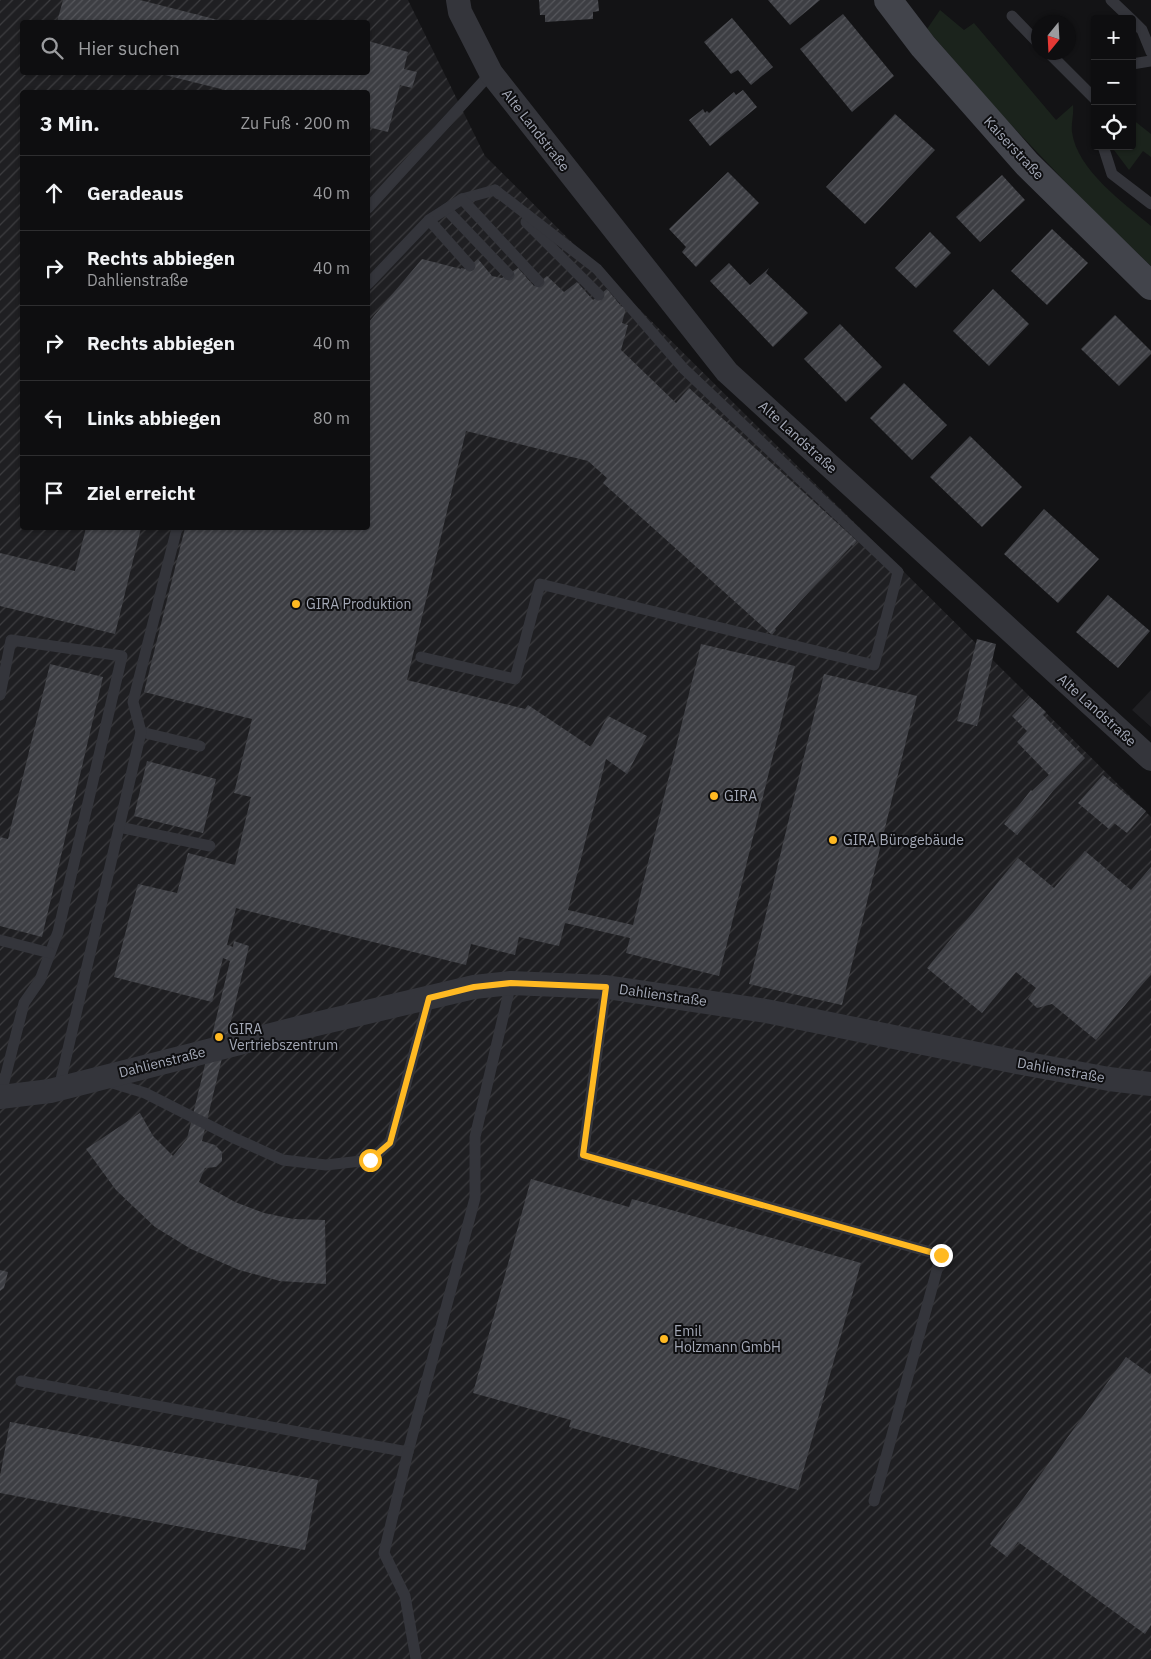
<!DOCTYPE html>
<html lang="de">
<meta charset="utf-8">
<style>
:root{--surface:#0e0e10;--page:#1c1c1e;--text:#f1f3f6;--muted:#9b9c9f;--line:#2e2e30}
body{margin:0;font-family:"IBM Plex Sans",sans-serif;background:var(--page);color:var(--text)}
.controls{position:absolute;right:15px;top:15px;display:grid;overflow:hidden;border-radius:5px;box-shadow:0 1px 4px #0004}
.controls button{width:45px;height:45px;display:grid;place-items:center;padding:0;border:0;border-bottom:1px solid var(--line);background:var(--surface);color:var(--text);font:25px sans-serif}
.compass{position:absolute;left:1031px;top:15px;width:45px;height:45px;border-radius:50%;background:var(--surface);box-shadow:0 1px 4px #0004;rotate:198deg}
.stop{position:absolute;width:15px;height:15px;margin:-11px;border:4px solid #ffb922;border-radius:50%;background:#fff}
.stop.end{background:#ffb922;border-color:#fff;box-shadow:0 1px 5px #0008}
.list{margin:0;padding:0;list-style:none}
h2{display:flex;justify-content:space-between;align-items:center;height:65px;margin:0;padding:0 20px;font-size:21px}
h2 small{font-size:16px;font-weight:400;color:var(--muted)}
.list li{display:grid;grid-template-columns:32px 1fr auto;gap:15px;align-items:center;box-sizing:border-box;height:75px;padding:0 20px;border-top:1px solid var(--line)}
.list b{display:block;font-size:19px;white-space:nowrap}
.list p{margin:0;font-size:16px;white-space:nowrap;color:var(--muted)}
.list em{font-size:16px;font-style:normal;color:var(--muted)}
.icon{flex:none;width:28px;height:28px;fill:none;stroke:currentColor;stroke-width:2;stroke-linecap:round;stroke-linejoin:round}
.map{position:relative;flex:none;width:1151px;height:1659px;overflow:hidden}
.search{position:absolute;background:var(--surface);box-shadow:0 1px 4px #0004;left:20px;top:20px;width:350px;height:55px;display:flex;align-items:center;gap:12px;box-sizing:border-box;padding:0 18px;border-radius:5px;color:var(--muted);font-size:19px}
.panel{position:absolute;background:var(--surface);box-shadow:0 1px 4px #0004;left:20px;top:90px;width:350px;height:440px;border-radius:5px}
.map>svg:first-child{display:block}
.built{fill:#1f1f22}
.industrial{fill:url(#industrial-furrows);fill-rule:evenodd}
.green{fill:#1b231c}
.building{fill:url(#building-hatch)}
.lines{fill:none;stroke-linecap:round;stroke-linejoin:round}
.service{stroke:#34353b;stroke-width:11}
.minor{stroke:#34353b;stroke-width:24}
.secondary{stroke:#42444b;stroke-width:28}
.route{stroke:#ffb922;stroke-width:6}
.poi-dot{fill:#ffb922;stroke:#0e0e10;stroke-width:2}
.labels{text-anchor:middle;stroke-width:4;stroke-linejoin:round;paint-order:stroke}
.street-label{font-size:14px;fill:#a4a9b7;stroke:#0e0e10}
.poi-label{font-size:14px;fill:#a4a9b7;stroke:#0e0e10;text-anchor:start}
</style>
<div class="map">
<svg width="1151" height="1659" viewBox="0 0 1151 1659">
<defs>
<pattern id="industrial-furrows" width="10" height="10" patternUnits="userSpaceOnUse" patternTransform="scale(1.25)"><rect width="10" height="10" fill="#1f1f22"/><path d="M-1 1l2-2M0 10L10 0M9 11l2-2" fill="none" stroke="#3d3d40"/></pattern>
<pattern id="building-hatch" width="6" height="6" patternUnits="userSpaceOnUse" patternTransform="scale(1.25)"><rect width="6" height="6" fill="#3d3e43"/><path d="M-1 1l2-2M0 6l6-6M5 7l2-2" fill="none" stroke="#56575c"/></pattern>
</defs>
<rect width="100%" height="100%" fill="#131315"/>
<polygon class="built" points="1151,690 1151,727 1132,710"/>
<path class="industrial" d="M0,0H408L485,156L1151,817V1659H0ZM22,22H368V72H22ZM22,92H368V528H22Z"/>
<g class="green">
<path d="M940,10L964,30L974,23L1056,120L1073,105C1074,114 1071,123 1072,132C1077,170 1124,203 1151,226V266L1093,211L999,112L927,29Z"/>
<polygon points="1132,119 1151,134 1151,157 1143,151 1129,170 1111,146 1132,146"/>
</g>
<g class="building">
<polygon points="63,0 140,0 226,22 57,22"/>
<polygon points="539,0 598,0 599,11 593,12 593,19 545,22 545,15 540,15"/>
<polygon points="768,0 820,0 790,25"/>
<polygon points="843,14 894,76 852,112 800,49"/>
<polygon points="732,18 773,67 751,85 738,70 731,74 704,42"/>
<polygon points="368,41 408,52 404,69 417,72 412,88 400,85 388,132 368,127 368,92 233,92 157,73 368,72"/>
<polygon points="743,90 757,107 710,146 689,120 703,109 705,113 707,111 709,113 734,92 736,95"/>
<polygon points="895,114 935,150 865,224 826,187"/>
<polygon points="728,172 759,203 696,267 682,252 686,247 669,229"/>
<polygon points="1002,175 1025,200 980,242 956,217"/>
<polygon points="1052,229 1088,263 1047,305 1011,271"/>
<polygon points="930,232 951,253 916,288 895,268"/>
<polygon points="422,259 461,269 461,268 467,269 478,259 492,276 502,278 518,268 534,286 547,276 564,292 577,282 593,300 607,289 621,306 626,308 622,323 628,325 621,350 676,403 689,388 857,541 853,546 852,545 775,629 776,630 772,635 603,483 607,478 588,461 466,431 407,680 525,709 528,705 591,747 608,716 647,736 627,774 606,759 568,910 633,925 701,644 795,666 719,976 626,953 630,938 565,923 559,946 519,937 515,955 471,944 466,965 236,908 227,945 233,947 234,941 249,946 202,1141 215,1145 222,1152 222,1161 216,1167 205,1168 199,1182 235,1202 264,1213 293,1219 325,1220 326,1284 280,1281 239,1270 191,1249 155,1227 116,1190 86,1149 140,1113 153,1136 173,1156 187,1139 230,961 223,958 212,1002 114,977 138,884 177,893 188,853 235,865 251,797 234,793 252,719 144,692 185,528 368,528 368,323"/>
<polygon points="729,263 750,285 769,268 766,273 808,313 773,347 710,281"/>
<polygon points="993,289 1029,324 989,366 953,331"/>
<polygon points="1115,315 1151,351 1151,354 1119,386 1081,349"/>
<polygon points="840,324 882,367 846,402 804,359"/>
<polygon points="904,383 947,425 912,460 870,418"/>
<polygon points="970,436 1022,487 982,527 930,477"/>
<polygon points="1044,509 1099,559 1058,603 1004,554"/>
<polygon points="86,528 141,528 115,634 0,606 0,553 75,571"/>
<polygon points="1108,595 1150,631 1118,668 1076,632"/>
<polygon points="977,639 996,644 977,726 957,721"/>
<polygon points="50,664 103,677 42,937 0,926 0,837 8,839"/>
<polygon points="824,674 917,696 842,1005 749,984"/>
<polygon points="1030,697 1046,712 1043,715 1085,758 1053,791 1017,835 1004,824 1031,790 1032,791 1049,775 1017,742 1027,731 1012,716"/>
<polygon points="147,761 216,779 203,833 134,816"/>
<polygon points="1103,775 1146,811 1127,833 1114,823 1109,829 1078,803"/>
<polygon points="1085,851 1131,890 1151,867 1151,974 1096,1040 1052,1004 1037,1008 1028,999 1036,988 1016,972 982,1013 927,968 1018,858 1054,888"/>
<polygon points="531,1179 629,1207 632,1199 861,1263 798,1490 569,1427 571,1420 473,1393"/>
<polygon points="0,1270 8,1272 4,1288 0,1291"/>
<polygon points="1126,1357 1151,1375 1151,1625 1145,1634 1018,1542 1007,1557 990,1544"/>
<polygon points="10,1422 318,1480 305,1550 0,1493 0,1476"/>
</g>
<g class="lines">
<g class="service">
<polyline points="1111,0 1131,19"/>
<polyline points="1012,16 1038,43"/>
<polyline points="1132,20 1142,30 1151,52"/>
<polyline points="1048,52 1095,99"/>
<polyline points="1132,64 1151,61"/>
<polyline points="1103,146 1112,174 1151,204"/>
<polyline points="462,199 495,190 499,194"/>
<polyline points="368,208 491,73"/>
<polyline points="446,209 509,275"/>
<polyline points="429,220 462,199 539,282"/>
<polyline points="526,222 599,295"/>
<polyline points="368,284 429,220 470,266"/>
<polyline points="421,657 515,679 540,584 874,665 898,572 684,369 597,269 495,190"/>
<polyline points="0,695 11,640 122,656 58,932 40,980 24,1003 0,1098"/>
<polyline points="141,732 200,746"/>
<polyline points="119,827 210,846"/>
<polyline points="0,940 50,953"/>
<polyline points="606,987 583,1155 941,1255 874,1501"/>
<polyline points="106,1081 145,1093 234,1138 283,1160 326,1165 370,1160 390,1143 429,998"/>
<polyline points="59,1088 141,732 133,702 177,528"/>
<polyline points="21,1381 408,1452 475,1198 475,1137 511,983"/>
<polyline points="408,1452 384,1553 405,1596 416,1659"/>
</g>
<g class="minor">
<polyline points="458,0 460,12 491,73 727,372 1151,759"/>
<polyline points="0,1097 50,1091 299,1028 474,987 511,983 606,987 766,1011 1017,1062 1109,1079 1151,1084"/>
</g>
<polyline class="secondary" points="888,0 923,46 1027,164 1151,286"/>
</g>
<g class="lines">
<polyline class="route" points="370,1160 390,1143 429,998 474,987 511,983 606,987 583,1155 941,1255"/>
</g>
<g class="poi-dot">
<circle cx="296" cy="604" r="5"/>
<circle cx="714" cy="796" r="5"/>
<circle cx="833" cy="840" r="5"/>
<circle cx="219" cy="1037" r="5"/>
<circle cx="664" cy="1339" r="5"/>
</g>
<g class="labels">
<g class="street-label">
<text transform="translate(536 130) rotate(52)" y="5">Alte Landstraße</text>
<text transform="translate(1014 148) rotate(47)" y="5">Kaiserstraße</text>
<text transform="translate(798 437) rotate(42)" y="5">Alte Landstraße</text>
<text transform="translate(1097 710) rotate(42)" y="5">Alte Landstraße</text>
<text transform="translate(663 995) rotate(8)" y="5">Dahlienstraße</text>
<text transform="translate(162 1062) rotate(-14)" y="5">Dahlienstraße</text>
<text transform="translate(1061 1070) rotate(10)" y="5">Dahlienstraße</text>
</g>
<g class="poi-label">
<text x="306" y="609">GIRA Produktion</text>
<text x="724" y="801">GIRA</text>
<text x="843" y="845">GIRA Bürogebäude</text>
<text x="229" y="1034">GIRA<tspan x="229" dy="16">Vertriebszentrum</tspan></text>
<text x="674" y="1336">Emil<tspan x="674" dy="16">Holzmann GmbH</tspan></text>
</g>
</g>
</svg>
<div class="controls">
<button>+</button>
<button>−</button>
<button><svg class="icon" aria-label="locate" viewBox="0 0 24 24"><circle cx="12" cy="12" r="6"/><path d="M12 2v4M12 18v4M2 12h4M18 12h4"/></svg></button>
</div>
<svg class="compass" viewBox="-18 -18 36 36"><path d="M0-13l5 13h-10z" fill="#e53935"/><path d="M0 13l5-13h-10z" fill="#9b9c9f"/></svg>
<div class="stop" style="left:370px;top:1160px"></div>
<div class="stop end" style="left:941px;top:1255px"></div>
<div class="search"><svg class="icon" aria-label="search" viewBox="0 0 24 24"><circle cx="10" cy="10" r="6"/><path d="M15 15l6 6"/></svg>Hier suchen</div>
<section class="panel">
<h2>3 Min.<small>Zu Fuß · 200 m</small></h2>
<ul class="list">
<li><svg class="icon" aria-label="ahead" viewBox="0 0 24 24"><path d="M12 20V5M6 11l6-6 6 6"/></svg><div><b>Geradeaus</b></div><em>40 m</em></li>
<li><svg class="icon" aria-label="right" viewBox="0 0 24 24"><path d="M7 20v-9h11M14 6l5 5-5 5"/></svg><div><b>Rechts abbiegen</b><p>Dahlienstraße</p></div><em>40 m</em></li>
<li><svg class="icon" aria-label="right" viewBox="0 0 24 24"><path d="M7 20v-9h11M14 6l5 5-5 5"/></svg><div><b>Rechts abbiegen</b></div><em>40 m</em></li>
<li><svg class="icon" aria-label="left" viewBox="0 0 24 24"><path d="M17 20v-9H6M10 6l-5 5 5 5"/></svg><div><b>Links abbiegen</b></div><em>80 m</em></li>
<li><svg class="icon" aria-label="arrive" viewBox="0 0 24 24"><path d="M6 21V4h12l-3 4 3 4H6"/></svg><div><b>Ziel erreicht</b></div></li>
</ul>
</section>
</div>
